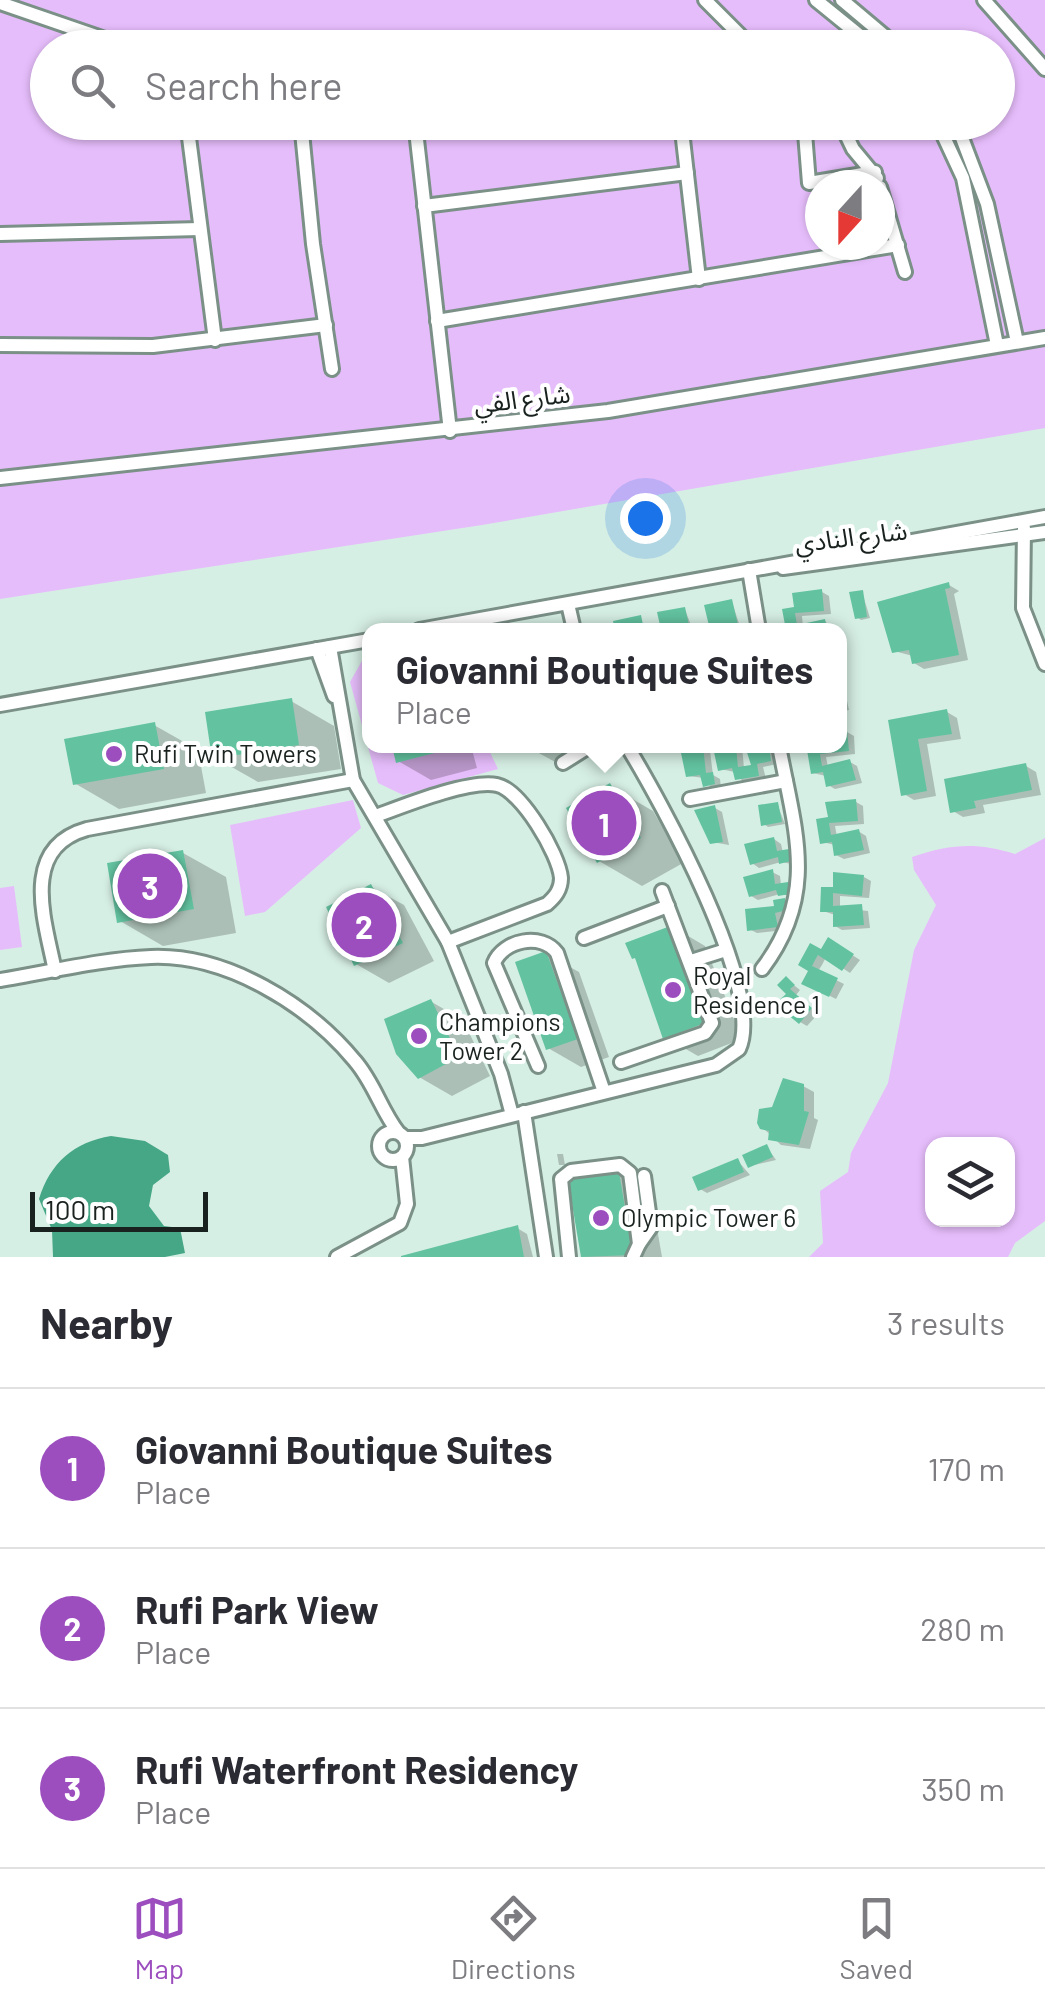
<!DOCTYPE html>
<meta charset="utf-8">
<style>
:root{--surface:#fff;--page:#f2f2f3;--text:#2b2b33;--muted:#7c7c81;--line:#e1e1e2;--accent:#9c4ebf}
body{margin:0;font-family:Barlow,"Noto Sans Arabic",sans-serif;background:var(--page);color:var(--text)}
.controls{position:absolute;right:30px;bottom:30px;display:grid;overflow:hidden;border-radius:20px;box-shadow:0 2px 8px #0004}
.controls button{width:90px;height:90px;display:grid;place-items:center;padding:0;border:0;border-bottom:2px solid var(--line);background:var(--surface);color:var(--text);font:50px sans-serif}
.compass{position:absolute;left:805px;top:170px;width:90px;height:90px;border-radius:50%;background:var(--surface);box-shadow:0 2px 8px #0004;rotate:201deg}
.scale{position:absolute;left:30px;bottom:25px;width:178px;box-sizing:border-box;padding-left:10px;border:5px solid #19221e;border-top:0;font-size:28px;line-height:35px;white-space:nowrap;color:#19221e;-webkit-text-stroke:8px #fff;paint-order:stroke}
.you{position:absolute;left:645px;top:518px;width:35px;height:35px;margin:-25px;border:8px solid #fff;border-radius:50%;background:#1a73e8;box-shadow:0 0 0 15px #1a73e833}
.badge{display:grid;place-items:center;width:65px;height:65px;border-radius:50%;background:var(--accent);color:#fff;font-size:32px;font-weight:700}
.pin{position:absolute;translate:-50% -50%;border:5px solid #fff;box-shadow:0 2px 10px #0006}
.popup{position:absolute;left:362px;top:623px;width:485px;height:130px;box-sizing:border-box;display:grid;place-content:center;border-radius:20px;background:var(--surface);filter:drop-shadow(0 2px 8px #0005);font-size:32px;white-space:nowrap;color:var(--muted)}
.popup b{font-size:38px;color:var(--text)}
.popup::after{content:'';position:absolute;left:50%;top:100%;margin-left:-20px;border:20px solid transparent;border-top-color:var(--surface)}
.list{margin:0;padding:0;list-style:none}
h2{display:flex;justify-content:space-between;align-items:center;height:130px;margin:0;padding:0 40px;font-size:42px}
h2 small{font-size:32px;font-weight:400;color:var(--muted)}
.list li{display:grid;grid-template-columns:65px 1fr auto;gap:30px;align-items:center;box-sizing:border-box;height:160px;padding:0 40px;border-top:2px solid var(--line)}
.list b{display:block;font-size:38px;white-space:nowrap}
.list p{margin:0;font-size:32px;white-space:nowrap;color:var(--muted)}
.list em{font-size:32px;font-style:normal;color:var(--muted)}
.icon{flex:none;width:55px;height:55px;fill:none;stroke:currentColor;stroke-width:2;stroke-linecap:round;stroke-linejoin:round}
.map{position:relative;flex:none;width:1045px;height:1257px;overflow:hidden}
.search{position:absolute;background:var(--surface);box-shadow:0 2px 8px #0004;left:30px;right:30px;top:30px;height:110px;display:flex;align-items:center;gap:25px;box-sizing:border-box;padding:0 35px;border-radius:55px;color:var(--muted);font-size:38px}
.sheet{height:610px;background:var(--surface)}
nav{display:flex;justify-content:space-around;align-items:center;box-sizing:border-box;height:140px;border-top:2px solid var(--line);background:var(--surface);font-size:28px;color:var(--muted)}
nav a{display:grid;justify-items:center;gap:5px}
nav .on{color:var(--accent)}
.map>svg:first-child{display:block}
.green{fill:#e6bdfb;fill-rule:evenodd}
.water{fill:#46a786}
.shadow{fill:#0003}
.building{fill:#63c3a1}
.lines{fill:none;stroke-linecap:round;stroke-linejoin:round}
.minor-casing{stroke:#7b9188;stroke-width:18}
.minor{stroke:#fff;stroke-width:12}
.poi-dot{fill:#9c4ebf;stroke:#fff;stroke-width:4}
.labels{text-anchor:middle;stroke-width:8;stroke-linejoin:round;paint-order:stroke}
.street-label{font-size:25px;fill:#19221e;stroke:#fff}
.poi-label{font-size:25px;fill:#19221e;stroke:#fff;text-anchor:start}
</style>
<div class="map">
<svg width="1045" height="1257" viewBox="0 0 1045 1257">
<rect width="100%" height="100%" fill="#d6efe4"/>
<g class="green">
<path d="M0,0H1045V428L482,525L0,599ZM48,48H998V122H48ZM820,185H880V245H820Z"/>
<polygon points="369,658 369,746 487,746 498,769 403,795 378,783 350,682 363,659"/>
<polygon points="353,800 361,828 265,912 245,916 230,825"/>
<path d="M1045,838V1221L1015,1243L1008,1257H809L823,1243L820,1191L848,1172L851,1153L888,1083L914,950L936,905L914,870L912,857C951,844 976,842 1015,854ZM1008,1144V1220H932V1144Z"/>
<polygon points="14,886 22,947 0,950 0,888"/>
</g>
<path class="water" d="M111,1136L145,1141L168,1155L170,1172L153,1185L149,1206L164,1226L180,1228L185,1253L165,1257H53L52,1230L39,1199C50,1163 74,1142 111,1136Z"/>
<g class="shadow">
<polygon points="949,585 959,591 954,594 968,660 924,669 914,663 913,656 894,651 881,603"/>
<polygon points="822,592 829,596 831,614 802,616 803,627 825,621 834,630 788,630 785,611 797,609"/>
<polygon points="862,592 870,618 861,620 857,617"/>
<polygon points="732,602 741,630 712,630 707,607"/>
<polygon points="685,610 693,630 664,630 660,614"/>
<polygon points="839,661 842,663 843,680 839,681"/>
<polygon points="839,689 845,692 849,710 839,712"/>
<polygon points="291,701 334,726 341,769 258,782 214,757"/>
<polygon points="947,712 957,718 961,739 927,744 936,796 914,800 904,794 891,722"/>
<polygon points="154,725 198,750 206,793 119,809 76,784"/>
<polygon points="847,732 854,736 855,754 826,757 828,767 850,762 857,766 862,783 835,789 828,785 826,776 813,773 810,752 822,750 821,746 839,746 839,733"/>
<polygon points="394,746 471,746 477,768 431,780 398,761"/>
<polygon points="526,746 599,746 557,763"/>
<polygon points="717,746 742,746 744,768 754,767 748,746 773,746 777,764 763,767 766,779 744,783 735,772 720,769"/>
<polygon points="703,747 710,751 713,775 720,779 721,788 712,789 704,778 688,776"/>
<polygon points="1026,766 1036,772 1041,795 983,805 985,813 963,817 953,811"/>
<polygon points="610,786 653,811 683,863 642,886 599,861"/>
<polygon points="856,802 863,806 864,824 835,826 837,837 858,831 866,836 870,853 844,859 836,855 835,845 822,842 818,821 831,819"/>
<polygon points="777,804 785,824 768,827 764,824"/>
<polygon points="715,808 722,812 729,845 712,842"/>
<polygon points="774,839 781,844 783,853 796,856 797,865 781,862 759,868 752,863"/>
<polygon points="183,853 226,877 236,933 163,946 120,921"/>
<polygon points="772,872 780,876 781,885 794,888 796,897 780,894 758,900 751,896"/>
<polygon points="864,877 871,881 869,898 840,896 840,908 868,911 870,928 842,930 835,926 835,915 823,911 823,889 836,890"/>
<polygon points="371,887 404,905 434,961 389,983 356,964"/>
<polygon points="785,901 792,905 794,914 781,916 784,930 757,933 749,929"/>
<polygon points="673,927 705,946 742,1039 698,1056 665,1037"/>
<polygon points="829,940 860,960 850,973 826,957 822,965 818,971 844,984 836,999 804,983 812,970 801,964 822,953"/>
<polygon points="546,954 579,972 609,1057 581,1067 548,1048"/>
<polygon points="786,979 800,990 796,995 818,1014 807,1026 800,1022"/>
<polygon points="430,1001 463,1020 490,1076 452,1096 419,1077"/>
<polygon points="803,1086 814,1092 814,1118 818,1120 810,1149 781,1145 762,1127 773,1110"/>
<polygon points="767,1147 776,1160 750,1166"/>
<polygon points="557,1154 563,1154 565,1165 559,1165"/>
<polygon points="738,1161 750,1175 707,1193 700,1189"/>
<polygon points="619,1175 651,1194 662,1257 583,1257 571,1183"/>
<polygon points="517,1228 527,1234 533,1257 408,1257"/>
</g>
<g class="building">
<polygon points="949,582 950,588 945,589 959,655 912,664 909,650 892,653 877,602"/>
<polygon points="822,589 824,611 795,613 797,625 825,619 827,630 786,630 782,609 794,607 792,593"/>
<polygon points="863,590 867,617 855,619 849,592"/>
<polygon points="732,599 739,630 710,630 704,605"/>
<polygon points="685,607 690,630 661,630 657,612"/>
<polygon points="641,615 644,630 615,630 613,621"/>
<polygon points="292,698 299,745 212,759 205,712"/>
<polygon points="947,709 952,734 918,739 927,791 901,796 888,720"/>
<polygon points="155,722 164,769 73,785 64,739"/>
<polygon points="839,726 847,730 849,751 820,754 822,766 850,759 856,780 826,787 823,772 811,774 807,750 839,746"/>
<polygon points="392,746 445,746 446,750 396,763"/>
<polygon points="703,746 706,773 713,772 715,784 703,787 700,775 686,777 681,753 682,747"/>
<polygon points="736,746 738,767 751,765 745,746 769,746 771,761 757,764 759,776 735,780 732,768 718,771 713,747"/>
<polygon points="1026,763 1032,790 974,801 976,808 950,813 944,779"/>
<polygon points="610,783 641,838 597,863 566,808"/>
<polygon points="856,799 858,821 829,823 831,835 859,829 864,850 834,856 832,842 820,844 816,819 828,817 825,802"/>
<polygon points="778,802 782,822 761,826 758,805"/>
<polygon points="715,805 723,842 710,844 694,810"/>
<polygon points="774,837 777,851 789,849 791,861 779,864 778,857 750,865 744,844"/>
<polygon points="183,850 194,909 117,923 107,863"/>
<polygon points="773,869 775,884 788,882 790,894 778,896 776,890 749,897 743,877"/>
<polygon points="833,872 864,875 862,896 833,893 833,906 862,904 864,925 833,927 833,912 820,912 821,887 833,887"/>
<polygon points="371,884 403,943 354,966 326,907"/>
<polygon points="785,898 787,910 775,913 778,927 747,931 745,909 774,906 773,900"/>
<polygon points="673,925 710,1021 663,1039 635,958 632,959 625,943"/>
<polygon points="828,937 854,954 842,971 818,955 815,960 812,966 838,978 829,997 801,984 808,971 798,965 810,943 821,949"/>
<polygon points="546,951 578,1039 546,1050 515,962"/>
<polygon points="786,976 795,985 790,989 812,1008 799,1024 775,1004 786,994 777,985"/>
<polygon points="431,999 459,1057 418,1079 396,1054 384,1019"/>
<polygon points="783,1078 804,1084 804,1111 809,1112 799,1145 768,1140 769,1131 760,1129 757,1123 759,1109 772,1107"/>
<polygon points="767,1144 773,1157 748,1168 742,1155"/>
<polygon points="738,1158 744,1172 698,1191 692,1177"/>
<polygon points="619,1172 633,1255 581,1257 568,1180"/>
<polygon points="518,1225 524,1257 401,1257 401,1256"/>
</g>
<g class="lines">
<defs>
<g id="minor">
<polyline points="705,0 753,48"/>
<polyline points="816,0 875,48"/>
<polyline points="842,0 899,48"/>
<polyline points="984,0 1045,69"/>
<polyline points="0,3 131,48"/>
<polyline points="187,122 215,340"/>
<polyline points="301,122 313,244 332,369"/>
<polyline points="415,122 450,431"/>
<polyline points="681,122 699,279"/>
<polyline points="840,122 853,149 877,178"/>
<polyline points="937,122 963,178 997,345"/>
<polyline points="956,122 987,204 1017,342"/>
<polyline points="805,133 809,183 875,172"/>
<polyline points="880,187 905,272"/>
<polyline points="424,206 687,173"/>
<polyline points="0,234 200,229"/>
<polyline points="437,321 898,245"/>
<polyline points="0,345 153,346 326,325"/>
<polyline points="0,478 608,411 1045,338"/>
<polyline points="1024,528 1023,608 1045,664"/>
<polyline points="783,568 1045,532"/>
<polyline points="749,570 759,630"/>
<polyline points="568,604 574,630"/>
<polyline points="419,630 1045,517"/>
<polyline points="330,647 353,780 448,942 501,1074 512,1115"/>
<polyline points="317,649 334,696"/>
<polyline points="0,705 369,640"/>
<polyline points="563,763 590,746"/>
<polyline points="690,799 786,781"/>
<path d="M376,816C403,806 470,779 497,785C521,790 559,854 561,878C561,890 555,897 547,904L448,942"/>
<polyline points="584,938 668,906"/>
<polyline points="691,961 726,950"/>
<path d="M762,969C819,894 795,831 779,746"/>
<path d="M55,971C45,921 19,848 87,829L353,780"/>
<path d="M0,980C49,972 101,959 151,957C226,954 308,1004 355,1061C374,1083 381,1110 398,1132"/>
<polyline points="621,1062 705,1033 712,1023 662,891"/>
<path d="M538,1066L494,963C503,940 542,932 557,953L604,1092"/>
<polyline points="524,1112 546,1257"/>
<circle cx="393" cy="1146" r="14"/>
<path d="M405,1138H422L716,1065L739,1049C766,991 660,800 627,746"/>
<polyline points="639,1244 651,1227 644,1176"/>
<polyline points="337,1257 400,1223 407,1204 402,1157"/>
<polyline points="569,1257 561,1179 571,1171 620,1165 630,1173 639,1244 633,1257"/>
</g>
</defs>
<use href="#minor" class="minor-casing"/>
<use href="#minor" class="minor"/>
</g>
<g class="poi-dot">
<circle cx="114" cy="754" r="10"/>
<circle cx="673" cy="990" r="10"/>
<circle cx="419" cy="1036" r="10"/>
<circle cx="601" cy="1218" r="10"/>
</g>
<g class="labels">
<g class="street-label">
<text transform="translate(522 399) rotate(-7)" y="9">شارع الفي</text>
<text transform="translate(851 537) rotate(-7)" y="9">شارع النادي</text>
</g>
<g class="poi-label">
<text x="134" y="763">Rufi Twin Towers</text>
<text x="693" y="985">Royal<tspan x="693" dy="29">Residence 1</tspan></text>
<text x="439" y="1031">Champions<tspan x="439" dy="29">Tower 2</tspan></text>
<text x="621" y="1227">Olympic Tower 6</text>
</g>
</g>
</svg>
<div class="controls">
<button><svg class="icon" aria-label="layers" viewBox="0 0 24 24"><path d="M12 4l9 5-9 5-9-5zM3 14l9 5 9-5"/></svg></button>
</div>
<svg class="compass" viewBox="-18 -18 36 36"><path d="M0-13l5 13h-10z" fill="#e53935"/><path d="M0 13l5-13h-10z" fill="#7c7c81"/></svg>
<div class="scale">100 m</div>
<div class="you"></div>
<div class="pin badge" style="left:604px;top:823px">1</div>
<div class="popup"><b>Giovanni Boutique Suites</b>Place</div>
<div class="pin badge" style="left:364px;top:925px">2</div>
<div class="pin badge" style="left:150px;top:886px">3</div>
<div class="search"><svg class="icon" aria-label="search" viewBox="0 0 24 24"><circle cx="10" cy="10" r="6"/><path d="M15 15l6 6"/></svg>Search here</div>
</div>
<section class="sheet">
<h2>Nearby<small>3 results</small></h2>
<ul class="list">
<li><span class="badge">1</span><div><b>Giovanni Boutique Suites</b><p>Place</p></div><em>170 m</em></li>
<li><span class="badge">2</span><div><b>Rufi Park View</b><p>Place</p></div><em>280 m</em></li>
<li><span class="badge">3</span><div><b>Rufi Waterfront Residency</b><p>Place</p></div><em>350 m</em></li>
</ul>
</section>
<nav>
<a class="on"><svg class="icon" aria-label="map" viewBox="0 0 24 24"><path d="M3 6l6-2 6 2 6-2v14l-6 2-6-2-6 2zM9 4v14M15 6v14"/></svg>Map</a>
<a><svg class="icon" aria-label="directions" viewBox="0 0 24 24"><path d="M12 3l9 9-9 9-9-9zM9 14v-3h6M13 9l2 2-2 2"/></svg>Directions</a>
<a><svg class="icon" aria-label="saved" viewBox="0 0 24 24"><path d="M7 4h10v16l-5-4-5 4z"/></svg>Saved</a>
</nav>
